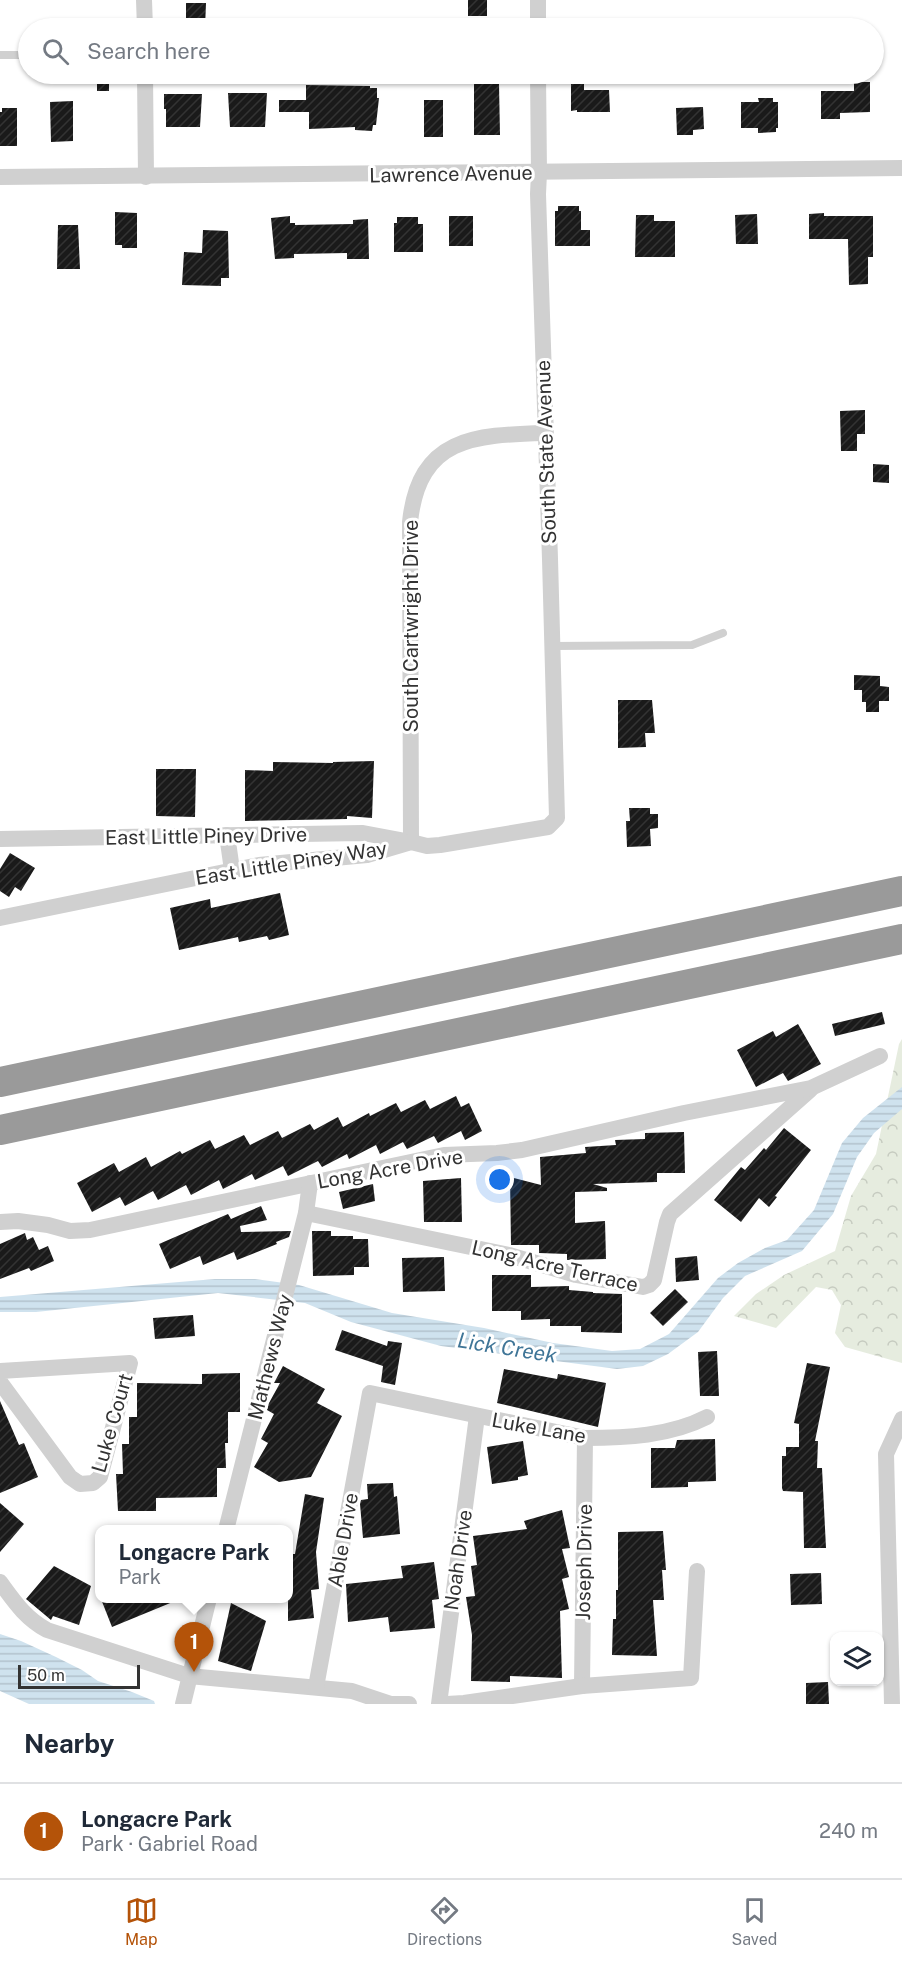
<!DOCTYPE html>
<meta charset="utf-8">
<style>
:root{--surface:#fff;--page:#f6f6f7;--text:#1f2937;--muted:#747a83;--line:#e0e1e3;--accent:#b45309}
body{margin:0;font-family:"Public Sans",sans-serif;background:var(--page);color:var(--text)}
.controls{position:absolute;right:18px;bottom:18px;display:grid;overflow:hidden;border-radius:12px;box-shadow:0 2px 4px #0004}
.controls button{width:54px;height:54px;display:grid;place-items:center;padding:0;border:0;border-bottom:2px solid var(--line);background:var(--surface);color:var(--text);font:30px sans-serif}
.scale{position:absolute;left:18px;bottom:15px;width:122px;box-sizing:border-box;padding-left:6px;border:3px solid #333;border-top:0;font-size:16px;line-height:21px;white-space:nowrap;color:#333;-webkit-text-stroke:4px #fff;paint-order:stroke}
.you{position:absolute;left:500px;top:1180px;width:21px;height:21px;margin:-15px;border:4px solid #fff;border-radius:50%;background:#1a73e8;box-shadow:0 0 0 9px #1a73e833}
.badge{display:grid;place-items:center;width:39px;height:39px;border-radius:50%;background:var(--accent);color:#fff;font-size:20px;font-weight:700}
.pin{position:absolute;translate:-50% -50px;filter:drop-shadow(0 2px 3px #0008)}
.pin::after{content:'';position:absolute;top:32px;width:21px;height:18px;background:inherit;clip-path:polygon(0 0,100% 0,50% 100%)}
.popup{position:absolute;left:95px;top:1525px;width:198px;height:78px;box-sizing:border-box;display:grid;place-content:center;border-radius:12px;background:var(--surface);filter:drop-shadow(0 2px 4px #0005);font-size:20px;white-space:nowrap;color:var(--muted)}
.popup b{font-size:22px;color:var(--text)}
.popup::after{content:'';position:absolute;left:50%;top:100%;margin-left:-12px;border:12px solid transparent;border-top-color:var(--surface)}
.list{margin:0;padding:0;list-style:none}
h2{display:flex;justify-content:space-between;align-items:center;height:78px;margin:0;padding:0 24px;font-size:26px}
h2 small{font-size:20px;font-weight:400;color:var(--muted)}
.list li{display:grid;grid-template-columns:39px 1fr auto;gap:18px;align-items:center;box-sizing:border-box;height:96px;padding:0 24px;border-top:2px solid var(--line)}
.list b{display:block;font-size:22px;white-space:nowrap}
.list p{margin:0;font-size:20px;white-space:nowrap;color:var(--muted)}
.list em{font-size:20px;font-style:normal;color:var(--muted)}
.icon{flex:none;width:33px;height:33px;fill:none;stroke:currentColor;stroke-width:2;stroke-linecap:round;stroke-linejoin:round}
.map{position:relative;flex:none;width:902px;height:1704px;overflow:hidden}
.search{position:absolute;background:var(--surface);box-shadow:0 2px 4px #0004;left:18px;right:18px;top:18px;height:66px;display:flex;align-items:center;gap:15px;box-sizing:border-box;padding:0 21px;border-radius:33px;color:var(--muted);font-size:22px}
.sheet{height:174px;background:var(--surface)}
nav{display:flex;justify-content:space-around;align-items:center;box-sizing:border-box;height:84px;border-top:2px solid var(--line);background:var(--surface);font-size:16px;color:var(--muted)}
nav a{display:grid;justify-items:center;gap:3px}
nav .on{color:var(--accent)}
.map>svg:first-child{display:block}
.forest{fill:url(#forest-crowns)}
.water{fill:url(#water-rules)}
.building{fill:url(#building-hatch)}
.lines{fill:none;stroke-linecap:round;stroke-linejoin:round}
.lane{stroke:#d0d0d0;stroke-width:8}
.street{stroke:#d0d0d0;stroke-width:16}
.highway{stroke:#9a9a9a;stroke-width:30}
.labels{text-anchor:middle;stroke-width:6;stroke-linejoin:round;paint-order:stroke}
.street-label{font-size:20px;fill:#333;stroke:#fff}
.water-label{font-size:21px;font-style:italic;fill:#3f7597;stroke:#fff}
</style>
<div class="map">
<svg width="902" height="1704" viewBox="0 0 902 1704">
<defs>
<pattern id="forest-crowns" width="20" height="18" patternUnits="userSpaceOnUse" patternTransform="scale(1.5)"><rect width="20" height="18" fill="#e6ecdf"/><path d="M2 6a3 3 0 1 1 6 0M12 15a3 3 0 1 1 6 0" fill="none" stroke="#c6cbc0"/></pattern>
<pattern id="water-rules" width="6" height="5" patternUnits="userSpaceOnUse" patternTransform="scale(1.5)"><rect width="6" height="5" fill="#cfe2ee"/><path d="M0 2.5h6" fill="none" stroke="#b2c2cd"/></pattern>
<pattern id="building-hatch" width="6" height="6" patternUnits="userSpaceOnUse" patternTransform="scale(1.5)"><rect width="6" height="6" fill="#1a1a1a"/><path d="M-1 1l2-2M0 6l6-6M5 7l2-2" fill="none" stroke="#333"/></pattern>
</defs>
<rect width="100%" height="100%" fill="#fff"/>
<polygon class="forest" points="902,1039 902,1363 845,1347 835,1333 841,1305 832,1290 816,1287 776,1328 734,1316 756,1294 784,1275 835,1251 851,1196 876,1154 899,1044"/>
<g class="water">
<polygon points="902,1087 902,1109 874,1133 857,1157 833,1214 802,1251 745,1276 723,1298 698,1332 668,1354 643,1366 617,1369 441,1346 351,1322 305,1303 218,1293 36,1312 0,1312 0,1297 215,1279 255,1279 299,1285 392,1313 484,1328 553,1343 612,1351 640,1349 669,1334 718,1278 738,1263 765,1248 787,1240 814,1210 842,1143 863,1118"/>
<polygon points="0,1634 21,1641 56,1657 82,1670 98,1681 132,1692 154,1701 155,1704 29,1704 0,1691"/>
</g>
<g class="building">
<rect x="468" y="0" width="19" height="16"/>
<polygon points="186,3 206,3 205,28 186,28"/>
<rect x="97" y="74" width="12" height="17"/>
<polygon points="854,82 870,82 870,112 840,113 840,119 821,119 821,91 854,91"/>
<polygon points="474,84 499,84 500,135 474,135"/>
<polygon points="571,84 584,84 584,90 609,90 610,112 577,112 577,110 571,111"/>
<polygon points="306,85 370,86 370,88 377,88 377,98 379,98 376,125 373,125 372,131 355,130 355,127 309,129 309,112 279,112 279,100 306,100"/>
<polygon points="228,93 267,93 265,127 230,127"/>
<polygon points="164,94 202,94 200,127 166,127 166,109 164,109"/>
<polygon points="758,98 773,98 773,102 778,102 778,128 776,128 776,132 758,133 758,128 741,128 741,102 759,102"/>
<rect x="424" y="100" width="19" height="37"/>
<polygon points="73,101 73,141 51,142 50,102"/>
<polygon points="703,107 704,129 693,130 693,135 677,135 676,108"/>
<polygon points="2,108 17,108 17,146 0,146 0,112 2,112"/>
<polygon points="558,206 579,206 579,211 581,211 581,230 590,230 590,246 555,246 555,211 558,211"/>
<polygon points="115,212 137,213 137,248 122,248 122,245 115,245"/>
<polygon points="824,213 824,216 873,216 873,257 868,257 868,284 849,285 848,239 809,239 809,214"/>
<polygon points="757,214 758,244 736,244 735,215"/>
<polygon points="636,215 654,215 654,221 675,221 675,257 635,257"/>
<polygon points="290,216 290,223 295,223 295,225 353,224 353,220 368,219 369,259 347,259 347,253 294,254 294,258 275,259 271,218"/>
<rect x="449" y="216" width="24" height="30"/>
<polygon points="397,217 418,217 418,224 423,224 423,252 394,252 394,223 397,223"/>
<polygon points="58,225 78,225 80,269 57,269"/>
<polygon points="203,230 228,231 229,278 221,278 221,286 182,285 184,252 202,253"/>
<polygon points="865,410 865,434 857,434 857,451 841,451 840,411"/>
<polygon points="873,464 889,465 889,483 873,482"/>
<polygon points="854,675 880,676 880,686 889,687 889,701 879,701 879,712 866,712 866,702 862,702 862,690 854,690"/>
<polygon points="618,700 652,700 655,733 645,733 646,747 618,748"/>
<polygon points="374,761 372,818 347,816 347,819 245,821 245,770 273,771 273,762 333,763 333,762"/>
<polygon points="156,769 196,769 195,817 156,816"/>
<polygon points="629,808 650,808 650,814 658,814 658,828 650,829 651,846 627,847 626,821 630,821"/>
<polygon points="10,853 35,868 21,891 15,887 9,897 0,891 0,869"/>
<polygon points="280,893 289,935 269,940 267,936 239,942 238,937 179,950 170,908 210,899 211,908"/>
<polygon points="882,1012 885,1024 835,1036 832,1024"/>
<polygon points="798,1024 821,1064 788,1081 783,1073 756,1087 737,1050 773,1031 776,1037"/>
<polygon points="456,1096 461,1107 469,1103 482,1131 465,1140 461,1131 438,1143 434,1136 407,1149 403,1142 380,1154 376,1145 349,1159 347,1154 322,1167 318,1161 288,1176 283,1166 255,1180 252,1174 223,1189 219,1180 191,1195 186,1185 158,1200 153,1191 125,1206 120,1197 92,1212 77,1183 114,1163 119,1172 146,1157 151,1167 180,1151 182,1154 210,1140 215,1149 244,1135 250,1145 278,1131 282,1138 310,1124 314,1130 338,1117 343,1127 369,1113 370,1116 396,1103 401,1112 425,1100 430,1109"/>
<polygon points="784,1128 811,1150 775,1196 777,1197 769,1207 759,1198 741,1222 714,1200 741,1167 745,1170 764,1148 766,1150"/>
<polygon points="684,1132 685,1173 657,1173 657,1182 593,1184 607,1188 607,1191 575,1192 575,1223 605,1221 606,1259 567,1260 567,1254 539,1253 539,1245 511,1245 510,1177 541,1185 540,1157 586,1153 585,1147 616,1145 615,1140 645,1139 645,1133"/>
<polygon points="461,1178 462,1222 424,1222 423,1181"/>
<polygon points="373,1184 375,1201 343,1209 339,1192"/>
<polygon points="261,1206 267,1220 240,1226 241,1232 291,1231 289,1237 276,1242 277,1244 237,1260 234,1252 203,1265 200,1256 170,1269 159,1244 228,1214 231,1219"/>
<polygon points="312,1231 331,1231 331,1236 353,1236 353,1239 368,1239 369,1267 354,1267 354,1275 313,1276"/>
<polygon points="25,1233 27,1240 33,1237 39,1250 48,1246 54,1261 31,1271 29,1268 0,1279 0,1244"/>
<polygon points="697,1256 699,1280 676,1282 675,1258"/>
<polygon points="444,1257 445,1291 403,1292 402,1258"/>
<polygon points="492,1275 531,1275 531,1287 569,1286 569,1290 593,1292 593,1293 622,1294 622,1333 581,1332 581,1326 550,1326 550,1319 521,1320 521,1311 492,1311"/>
<polygon points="675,1289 688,1302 663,1326 650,1313"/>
<polygon points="193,1315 195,1336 155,1339 153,1318"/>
<polygon points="342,1330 387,1346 388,1341 402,1343 395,1385 381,1382 383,1366 335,1350"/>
<polygon points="717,1351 719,1396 700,1396 698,1352"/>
<polygon points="807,1363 830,1367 815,1441 818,1441 817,1468 822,1468 826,1548 804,1548 803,1492 783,1491 782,1488 782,1456 786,1456 786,1447 799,1447 799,1424 794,1423"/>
<polygon points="283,1366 325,1389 317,1403 342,1416 311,1477 279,1482 254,1467 268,1443 261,1439 274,1414 267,1410 269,1403 280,1383 274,1383"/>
<polygon points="504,1369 557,1379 558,1374 606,1383 598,1427 497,1403"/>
<polygon points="240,1373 240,1412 228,1412 228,1443 225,1443 226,1468 217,1468 217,1497 156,1498 156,1511 118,1511 116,1474 123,1474 122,1444 129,1444 129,1417 137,1417 137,1383 202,1384 202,1374"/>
<polygon points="0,1401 19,1445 24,1443 38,1477 0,1493"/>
<polygon points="715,1439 716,1481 688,1482 688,1487 651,1488 651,1448 675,1448 677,1440"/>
<polygon points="523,1441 528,1475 518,1477 518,1480 492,1484 487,1447"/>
<polygon points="393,1483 394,1497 397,1496 400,1534 363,1538 360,1504 361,1500 368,1499 367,1484"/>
<polygon points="305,1494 324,1498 316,1552 319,1589 311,1590 314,1618 288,1621 288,1554 295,1554"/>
<polygon points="0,1503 24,1524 0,1552"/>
<polygon points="562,1510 570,1548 562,1549 569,1577 562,1579 569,1609 560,1611 562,1678 510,1676 510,1682 471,1681 472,1635 466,1597 475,1596 471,1566 477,1565 473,1536 527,1529 524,1521"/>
<polygon points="663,1531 666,1570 662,1570 664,1600 653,1600 657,1656 612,1655 613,1619 616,1619 616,1590 618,1590 618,1532"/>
<polygon points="434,1562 439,1599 432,1600 435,1628 390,1632 388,1617 348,1622 346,1584 403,1578 401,1566"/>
<polygon points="54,1566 91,1586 79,1625 53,1616 51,1620 26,1599"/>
<polygon points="821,1573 822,1604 791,1605 790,1574"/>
<polygon points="101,1599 180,1599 112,1627"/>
<polygon points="231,1603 266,1621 251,1671 218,1661"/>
<polygon points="828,1682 829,1704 806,1704 806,1683"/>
</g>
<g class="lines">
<g class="lane">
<polyline points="0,55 28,55"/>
<polyline points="553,646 692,645 723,633"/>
</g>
<g class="street">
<polyline points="144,0 145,28"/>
<polyline points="538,0 538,28"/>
<polyline points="145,74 146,177"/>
<polyline points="0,177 902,168"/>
<polyline points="227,835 232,870"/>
<path d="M0,839L363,833L411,842L410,522C419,437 474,435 545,433"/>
<polyline points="0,918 259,865 367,855 411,842 427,846 440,845 548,827 557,818 550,559 538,194 539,173 538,74"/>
<polyline points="306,1213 509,1255 576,1275 643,1287 649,1285 654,1280 667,1222 670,1214 810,1090"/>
<polyline points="0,1222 18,1221 48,1225 70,1231 90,1230 444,1155 497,1153 522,1150 684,1113 811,1088 880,1056"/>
<polyline points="0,1371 130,1363 100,1477 93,1483 80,1484 70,1477 0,1382"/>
<polyline points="226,1530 306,1213 310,1183"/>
<path d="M0,1582C14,1601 25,1618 47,1630L189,1676L352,1691L391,1704H409"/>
<polyline points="582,1686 585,1438"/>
<path d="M316,1687L370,1393L585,1438C626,1438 670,1436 707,1417"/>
<polyline points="183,1704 209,1598"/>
<polyline points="439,1704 477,1416"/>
<polyline points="447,1704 464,1703 582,1686 691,1678 697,1571"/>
<polyline points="892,1704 886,1454 902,1419"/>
</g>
<g class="highway">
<polyline points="0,1082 902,891"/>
<polyline points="0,1130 902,939"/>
</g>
</g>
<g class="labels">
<g class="street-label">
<text transform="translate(451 174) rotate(-1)" y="7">Lawrence Avenue</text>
<text transform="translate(546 452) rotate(-92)" y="7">South State Avenue</text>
<text transform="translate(411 626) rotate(-90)" y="7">South Cartwright Drive</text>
<text transform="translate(206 836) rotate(-1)" y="7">East Little Piney Drive</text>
<text transform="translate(291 863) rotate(-9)" y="7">East Little Piney Way</text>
<text transform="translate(390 1169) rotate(-10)" y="7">Long Acre Drive</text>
<text transform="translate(555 1266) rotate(13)" y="7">Long Acre Terrace</text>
<text transform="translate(270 1357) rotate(-76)" y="7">Mathews Way</text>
<text transform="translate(112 1423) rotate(-74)" y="7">Luke Court</text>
<text transform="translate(539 1428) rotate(10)" y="7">Luke Lane</text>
<text transform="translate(343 1540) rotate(-80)" y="7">Able Drive</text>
<text transform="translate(458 1560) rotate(-82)" y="7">Noah Drive</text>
<text transform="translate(584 1562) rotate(-89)" y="7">Joseph Drive</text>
</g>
<g class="water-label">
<text transform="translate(507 1348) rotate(9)" y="7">Lick Creek</text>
</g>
</g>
</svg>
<div class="controls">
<button><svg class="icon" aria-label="layers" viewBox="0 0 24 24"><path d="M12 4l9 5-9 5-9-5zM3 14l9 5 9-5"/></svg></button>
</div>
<div class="scale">50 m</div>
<div class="you"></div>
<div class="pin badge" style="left:194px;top:1672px">1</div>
<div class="popup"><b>Longacre Park</b>Park</div>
<div class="search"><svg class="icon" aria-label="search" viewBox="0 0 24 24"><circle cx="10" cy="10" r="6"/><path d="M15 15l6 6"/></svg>Search here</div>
</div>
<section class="sheet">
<h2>Nearby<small></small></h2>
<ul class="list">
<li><span class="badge">1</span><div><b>Longacre Park</b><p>Park · Gabriel Road</p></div><em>240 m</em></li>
</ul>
</section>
<nav>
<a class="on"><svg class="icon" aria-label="map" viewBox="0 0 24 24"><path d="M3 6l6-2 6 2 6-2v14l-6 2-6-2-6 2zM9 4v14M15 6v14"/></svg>Map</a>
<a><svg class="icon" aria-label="directions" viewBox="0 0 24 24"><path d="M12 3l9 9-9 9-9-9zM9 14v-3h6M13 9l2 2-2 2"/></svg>Directions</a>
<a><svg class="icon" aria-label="saved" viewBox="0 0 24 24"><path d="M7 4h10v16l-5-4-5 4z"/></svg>Saved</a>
</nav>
